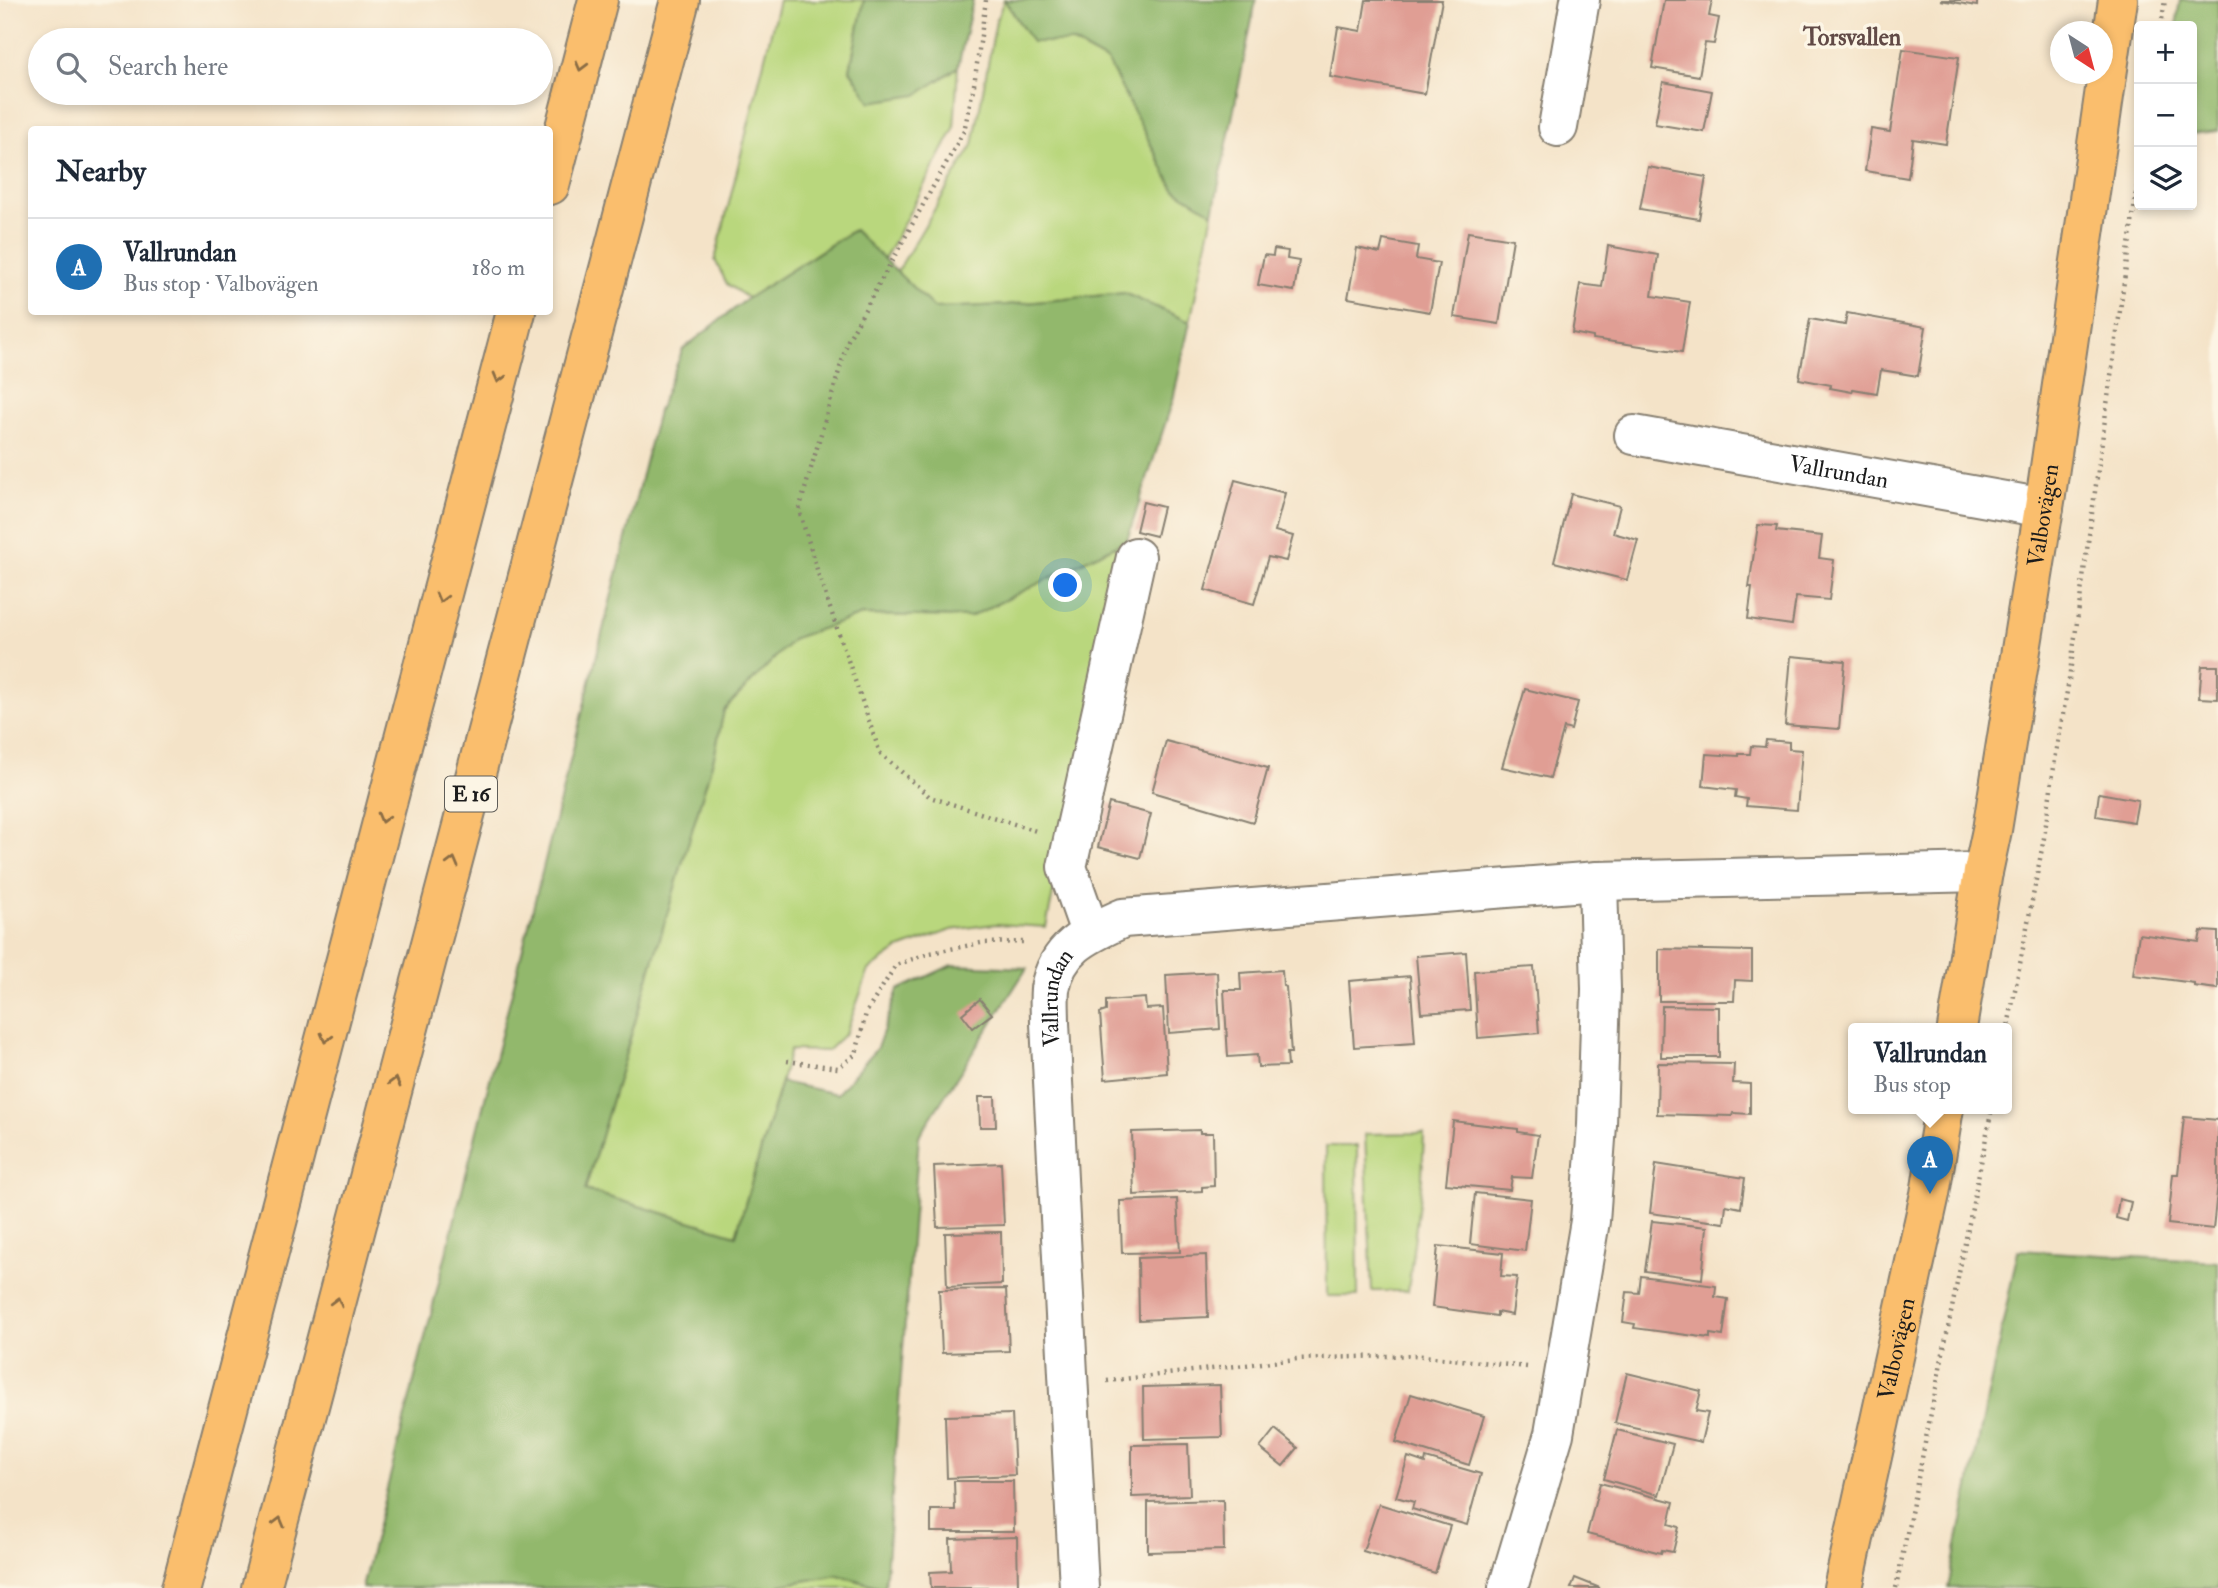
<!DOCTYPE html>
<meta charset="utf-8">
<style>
:root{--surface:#fff;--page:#f6f6f7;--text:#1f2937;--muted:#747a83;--line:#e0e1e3;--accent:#1f6fb2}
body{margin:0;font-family:"IM FELL Double Pica",serif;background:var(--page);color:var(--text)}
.controls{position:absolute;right:21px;top:21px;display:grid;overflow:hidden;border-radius:7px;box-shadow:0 4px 10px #0003}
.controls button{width:63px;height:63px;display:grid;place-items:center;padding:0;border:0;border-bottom:2px solid var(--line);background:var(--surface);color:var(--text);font:35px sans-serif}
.compass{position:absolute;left:2050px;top:21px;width:63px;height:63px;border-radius:50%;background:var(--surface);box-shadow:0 4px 10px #0003;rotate:144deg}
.you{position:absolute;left:1066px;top:586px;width:24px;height:24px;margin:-18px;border:5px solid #fff;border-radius:50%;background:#1a73e8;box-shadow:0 0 0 10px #1a73e833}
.badge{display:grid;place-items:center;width:46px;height:46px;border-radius:50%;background:var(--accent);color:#fff;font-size:23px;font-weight:700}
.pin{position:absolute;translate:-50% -58px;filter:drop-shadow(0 2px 4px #0008)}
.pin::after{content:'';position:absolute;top:37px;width:24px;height:21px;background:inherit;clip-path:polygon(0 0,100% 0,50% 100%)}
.popup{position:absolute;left:1848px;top:1023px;width:164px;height:91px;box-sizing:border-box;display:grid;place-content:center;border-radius:7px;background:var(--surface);filter:drop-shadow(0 2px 5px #0005);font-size:23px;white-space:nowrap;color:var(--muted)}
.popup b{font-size:26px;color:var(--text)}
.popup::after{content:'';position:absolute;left:50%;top:100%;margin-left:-14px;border:14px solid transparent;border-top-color:var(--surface)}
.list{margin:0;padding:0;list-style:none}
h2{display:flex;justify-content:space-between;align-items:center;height:91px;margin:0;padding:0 28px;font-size:30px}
h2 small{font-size:23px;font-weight:400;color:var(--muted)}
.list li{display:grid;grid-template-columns:46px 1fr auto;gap:21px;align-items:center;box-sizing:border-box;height:98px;padding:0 28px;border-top:2px solid var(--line)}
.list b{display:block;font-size:26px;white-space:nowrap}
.list p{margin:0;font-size:23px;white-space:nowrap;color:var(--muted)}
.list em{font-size:23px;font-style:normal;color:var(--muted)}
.icon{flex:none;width:38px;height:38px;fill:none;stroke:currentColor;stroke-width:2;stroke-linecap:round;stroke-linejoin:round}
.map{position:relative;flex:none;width:2218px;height:1588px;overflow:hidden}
.search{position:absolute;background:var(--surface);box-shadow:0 4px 10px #0003;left:28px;top:28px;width:525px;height:77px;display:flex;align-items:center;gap:18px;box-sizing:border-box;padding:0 24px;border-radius:38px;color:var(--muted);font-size:26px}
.panel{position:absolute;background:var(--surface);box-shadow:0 4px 10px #0003;left:28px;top:126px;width:525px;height:189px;border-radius:7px}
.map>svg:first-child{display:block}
.green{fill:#b9d77d;stroke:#6a7a4c;stroke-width:2}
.forest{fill:#92b86c;stroke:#576a44;stroke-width:2}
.building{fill:#e09e94}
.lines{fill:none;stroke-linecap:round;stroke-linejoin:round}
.minor-casing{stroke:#888072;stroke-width:42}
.major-casing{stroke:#888072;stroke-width:42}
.highway-casing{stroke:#888072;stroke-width:42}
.path{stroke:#888072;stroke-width:4.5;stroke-dasharray:2 5;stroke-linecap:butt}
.minor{stroke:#fff;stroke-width:38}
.major{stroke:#fabe6d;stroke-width:38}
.highway{stroke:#fabe6d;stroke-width:38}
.oneway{stroke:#8b6d44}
.labels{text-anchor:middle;stroke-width:7;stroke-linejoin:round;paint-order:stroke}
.shield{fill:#fcf5e5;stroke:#5f5d58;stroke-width:2}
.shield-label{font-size:21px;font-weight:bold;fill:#1c1c1c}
.street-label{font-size:23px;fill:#1c1c1c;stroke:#fcf5e5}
.neighbourhood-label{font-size:24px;font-weight:bold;fill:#614a46;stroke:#fcf5e5}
</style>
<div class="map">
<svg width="2218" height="1588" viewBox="0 0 2218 1588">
<rect width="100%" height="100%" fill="#fcf5e5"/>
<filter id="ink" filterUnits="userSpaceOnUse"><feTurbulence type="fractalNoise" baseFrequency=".0143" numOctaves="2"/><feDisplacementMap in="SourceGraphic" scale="14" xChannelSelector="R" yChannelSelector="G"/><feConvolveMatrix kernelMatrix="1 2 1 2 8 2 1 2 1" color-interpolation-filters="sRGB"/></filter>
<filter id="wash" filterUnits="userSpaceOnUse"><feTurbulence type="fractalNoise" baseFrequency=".00686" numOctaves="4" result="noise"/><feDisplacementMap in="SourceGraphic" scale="28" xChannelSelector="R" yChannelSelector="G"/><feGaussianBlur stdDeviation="1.57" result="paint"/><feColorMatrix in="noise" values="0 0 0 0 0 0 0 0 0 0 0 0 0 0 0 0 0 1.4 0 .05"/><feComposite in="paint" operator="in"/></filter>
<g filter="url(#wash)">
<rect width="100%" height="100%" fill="#f4e3c8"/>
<g class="green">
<polygon points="779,0 864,0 850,70 938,81 958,67 954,129 884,260 853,230 748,298 727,284 715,260"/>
<polygon points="1004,0 1032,42 1071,42 1108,62 1174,189 1213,213 1190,322 1124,293 1006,305 934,308 897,272 973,145 996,21"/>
<polygon points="1127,540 1046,927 995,924 951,930 899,949 869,970 846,1033 827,1051 790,1050 736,1235 585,1190 715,753 724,710 794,638 862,615 970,617"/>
<polygon points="1424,1133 1422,1178 1408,1291 1372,1291 1365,1134"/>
<polygon points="1326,1146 1357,1146 1358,1296 1327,1296"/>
<polygon points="838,1575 881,1588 777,1588 780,1585"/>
</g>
<g class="forest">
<polygon points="864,0 973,0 958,67 917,95 871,102 850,70"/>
<polygon points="1005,0 1256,0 1213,213 1174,189 1108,62 1072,42 1032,42"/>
<polygon points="2180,0 2218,0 2218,131 2192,134 2192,26 2176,26"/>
<polygon points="854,230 934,308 1006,305 1124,293 1190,322 1173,400 1127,540 970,617 862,615 794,638 724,710 715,753 585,1190 736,1235 781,1082 837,1094 877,1048 898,990 952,965 1027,968 919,1136 885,1588 838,1575 780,1585 777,1588 362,1588 658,411 683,349 748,298"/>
<polygon points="2018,1250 2218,1262 2218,1588 1948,1588"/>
</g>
<g id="blocks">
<g class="building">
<polygon points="1366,0 1442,0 1425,94 1330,77 1338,27 1361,31"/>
<polygon points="1664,0 1712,0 1709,16 1719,18 1714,44 1705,43 1699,76 1652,68"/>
<polygon points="1940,0 1977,0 1977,6"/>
<polygon points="1903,49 1959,57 1946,144 1913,139 1908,178 1865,171 1871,129 1890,132"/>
<polygon points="1663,82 1712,91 1704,132 1655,124"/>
<polygon points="1648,167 1706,177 1699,219 1640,209"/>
<polygon points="1468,232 1513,239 1499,324 1454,317"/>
<polygon points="1383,240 1418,246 1416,259 1439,263 1430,312 1348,298 1357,248 1380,253"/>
<polygon points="1608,246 1658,255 1652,296 1690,302 1682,352 1593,339 1593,337 1572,333 1580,284 1602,287"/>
<polygon points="1274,249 1288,251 1287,259 1299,261 1294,291 1258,285 1264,255 1273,256"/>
<polygon points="1847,313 1926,327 1918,376 1881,370 1877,393 1853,389 1852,392 1830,388 1831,385 1799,379 1810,319 1845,325"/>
<polygon points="1235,480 1285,493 1275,531 1293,536 1286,561 1268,557 1254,604 1205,590"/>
<polygon points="1571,494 1620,506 1613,533 1638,540 1627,580 1554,562"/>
<polygon points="1143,502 1163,507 1156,536 1136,531"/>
<polygon points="1758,525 1777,526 1776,531 1822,536 1819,558 1834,560 1829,600 1796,597 1792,625 1748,619 1752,587 1749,587"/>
<polygon points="1791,656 1845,661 1839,729 1785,725"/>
<polygon points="2202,666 2218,666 2218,699 2199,698"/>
<polygon points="1525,689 1578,702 1571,730 1564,728 1550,778 1502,767"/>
<polygon points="1766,740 1789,742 1789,749 1802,750 1797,810 1746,806 1747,799 1735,797 1736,790 1703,786 1706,754 1739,756 1739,754 1750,754 1751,746 1765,747"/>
<polygon points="1166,741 1268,768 1253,822 1152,792"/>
<polygon points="2099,793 2138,800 2134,822 2096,816"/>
<polygon points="1109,803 1151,814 1140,858 1098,847"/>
<polygon points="2201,931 2218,932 2218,989 2194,986 2194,983 2133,975 2139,934 2199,942"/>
<polygon points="1659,949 1752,951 1752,981 1735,980 1734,1001 1659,1001"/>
<polygon points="1466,952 1470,1010 1421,1013 1416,956"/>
<polygon points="1534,967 1539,1033 1478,1038 1474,971"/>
<polygon points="1282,970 1283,986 1286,987 1291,1053 1287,1053 1288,1066 1258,1067 1257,1055 1228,1057 1224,990 1241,990 1240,973"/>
<polygon points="1217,972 1220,1029 1169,1033 1166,975"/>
<polygon points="1410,976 1415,1043 1354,1047 1349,981"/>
<polygon points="1145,998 1146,1009 1163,1008 1167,1073 1105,1079 1100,1013 1106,1011 1106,1001"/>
<polygon points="980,999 992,1014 973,1028 962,1014"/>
<polygon points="1662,1006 1719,1007 1719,1057 1661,1057"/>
<polygon points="1658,1063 1734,1064 1733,1083 1750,1084 1750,1114 1733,1113 1732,1116 1657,1114"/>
<polygon points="979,1097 995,1097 996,1127 980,1127"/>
<polygon points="2184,1117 2218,1120 2218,1182 2213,1229 2168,1224 2173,1174 2178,1174"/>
<polygon points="1453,1121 1518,1129 1518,1132 1538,1135 1532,1178 1512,1177 1510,1190 1446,1184"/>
<polygon points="1200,1130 1200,1133 1213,1133 1214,1186 1202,1187 1202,1191 1134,1195 1132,1132"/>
<polygon points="1001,1163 1004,1225 937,1227 934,1166"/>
<polygon points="1656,1164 1745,1178 1741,1208 1726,1205 1724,1223 1650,1213"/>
<polygon points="1475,1193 1531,1199 1525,1251 1470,1244"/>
<polygon points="1177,1199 1180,1252 1122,1253 1120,1201"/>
<polygon points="2119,1199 2131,1202 2127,1221 2116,1218"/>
<polygon points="1652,1221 1707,1227 1702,1279 1645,1271"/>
<polygon points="1001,1232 1002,1284 947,1287 945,1233"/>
<polygon points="1438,1246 1503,1253 1501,1276 1517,1277 1512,1315 1497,1312 1497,1316 1432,1307"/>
<polygon points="1206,1255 1208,1317 1139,1320 1138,1258"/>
<polygon points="1641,1276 1716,1286 1715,1297 1728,1299 1723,1336 1710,1334 1710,1338 1634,1328 1635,1324 1623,1322 1627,1292 1639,1293"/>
<polygon points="1006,1289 1009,1351 942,1353 939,1290"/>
<polygon points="1627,1373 1701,1391 1696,1411 1708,1413 1701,1442 1615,1423"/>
<polygon points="1220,1385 1222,1437 1144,1439 1143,1387"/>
<polygon points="1411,1394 1484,1416 1469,1465 1396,1442"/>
<polygon points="1012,1414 1015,1475 947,1478 945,1416"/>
<polygon points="1275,1429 1298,1448 1283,1466 1260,1448"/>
<polygon points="1617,1430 1673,1444 1659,1495 1604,1479"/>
<polygon points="1188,1444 1190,1495 1132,1497 1132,1445"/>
<polygon points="1408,1457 1425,1463 1426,1458 1481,1474 1467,1525 1412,1509 1414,1502 1396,1497"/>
<polygon points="954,1481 1013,1481 1014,1532 931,1532 931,1510 955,1510"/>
<polygon points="1600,1483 1674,1502 1669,1524 1679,1527 1673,1552 1662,1550 1661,1553 1587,1534"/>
<polygon points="1223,1500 1224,1550 1148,1552 1148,1502"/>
<polygon points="1379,1504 1450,1526 1435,1573 1363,1551"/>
<polygon points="1017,1537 1018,1588 931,1588 930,1572 951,1571 950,1539"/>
<polygon points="1575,1578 1600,1588 1571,1588"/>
</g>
</g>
</g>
<g filter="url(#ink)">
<use href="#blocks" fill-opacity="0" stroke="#888072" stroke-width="2"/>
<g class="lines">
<defs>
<g id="minor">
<polyline points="1558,127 1580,0"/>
<path id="s1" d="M1634,435L2044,508"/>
<polyline points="1090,932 1067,867 1136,557"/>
<path id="s2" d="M1079,1588L1050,1023C1050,1012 1049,1000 1050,989C1057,947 1088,934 1123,918L1598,881L1983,872"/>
<polyline points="1508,1588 1554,1434 1590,1221 1597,1125 1601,989 1598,881"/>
</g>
<g id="major">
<path id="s3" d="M1957,1028L1983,872L1992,830L2046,495L2118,0"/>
<path id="s4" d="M1843,1588L1930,1194L1944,1108"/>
</g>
<g id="highway">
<polyline points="550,185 598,0"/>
<polyline points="181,1588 516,312"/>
<polyline points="261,1588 680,0"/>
</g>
</defs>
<use href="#minor" class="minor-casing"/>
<use href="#major" class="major-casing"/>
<use href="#highway" class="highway-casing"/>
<g class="path">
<polyline points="986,0 974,85 964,131 848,340 799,510 819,576 880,753 930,797 1036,831"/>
<polyline points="2161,26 2165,0"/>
<polyline points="2007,1032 2044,838 2055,760 2069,680 2139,173"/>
<polyline points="787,1061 838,1068 856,1054 866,1013 896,965 930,953 981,943 1025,942"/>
<polyline points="1107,1381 1297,1359 1414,1355 1527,1367"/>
<polyline points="1896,1588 1992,1108"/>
</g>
<use href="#minor" class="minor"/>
<use href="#major" class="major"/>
<use href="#highway" class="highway"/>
</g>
<defs><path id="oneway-chevron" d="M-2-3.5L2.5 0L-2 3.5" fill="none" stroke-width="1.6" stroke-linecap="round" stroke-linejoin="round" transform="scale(1.75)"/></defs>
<g class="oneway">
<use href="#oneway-chevron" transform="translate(581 66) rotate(105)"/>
<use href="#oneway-chevron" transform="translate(499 378) rotate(105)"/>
<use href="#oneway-chevron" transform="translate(441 598) rotate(105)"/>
<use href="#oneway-chevron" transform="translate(383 818) rotate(105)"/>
<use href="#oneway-chevron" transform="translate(453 862) rotate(-75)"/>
<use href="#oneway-chevron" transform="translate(326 1038) rotate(105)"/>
<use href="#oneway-chevron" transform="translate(395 1082) rotate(-75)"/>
<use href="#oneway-chevron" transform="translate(337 1302) rotate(-75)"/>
<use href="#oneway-chevron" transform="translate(279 1522) rotate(-75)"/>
</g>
</g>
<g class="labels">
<rect class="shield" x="445" y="776.5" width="52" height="35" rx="5"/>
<g class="shield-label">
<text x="471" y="801">E 16</text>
</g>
<g class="street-label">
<text dy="8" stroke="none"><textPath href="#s1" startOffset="208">Vallrundan</textPath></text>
<text dy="8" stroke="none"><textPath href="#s3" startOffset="520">Valbovägen</textPath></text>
<text dy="8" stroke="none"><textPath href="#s2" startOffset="592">Vallrundan</textPath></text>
<text dy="8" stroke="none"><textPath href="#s4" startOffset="245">Valbovägen</textPath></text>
</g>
<g class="neighbourhood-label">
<text x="1852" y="45">Torsvallen</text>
</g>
</g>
</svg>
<div class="controls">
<button>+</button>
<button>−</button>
<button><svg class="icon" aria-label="layers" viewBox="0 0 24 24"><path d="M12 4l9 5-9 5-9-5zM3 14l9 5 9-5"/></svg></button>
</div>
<svg class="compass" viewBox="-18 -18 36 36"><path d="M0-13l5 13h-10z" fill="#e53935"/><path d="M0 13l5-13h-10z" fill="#747a83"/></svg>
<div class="you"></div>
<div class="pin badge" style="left:1930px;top:1194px">A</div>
<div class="popup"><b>Vallrundan</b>Bus stop</div>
<div class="search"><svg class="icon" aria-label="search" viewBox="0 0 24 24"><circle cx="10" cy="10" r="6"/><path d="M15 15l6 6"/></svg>Search here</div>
<section class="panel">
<h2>Nearby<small></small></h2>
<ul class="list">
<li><span class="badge">A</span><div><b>Vallrundan</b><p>Bus stop · Valbovägen</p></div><em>180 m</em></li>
</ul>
</section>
</div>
